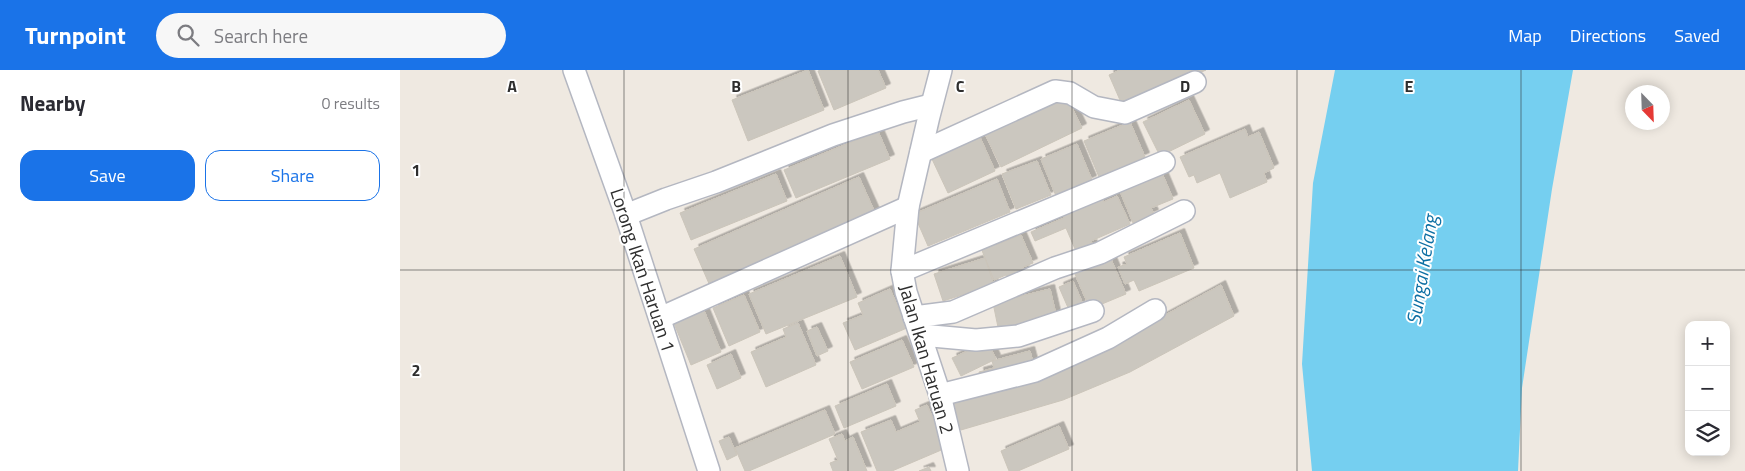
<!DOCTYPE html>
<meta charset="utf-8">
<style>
:root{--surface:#fff;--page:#f7f7f7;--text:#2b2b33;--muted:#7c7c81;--line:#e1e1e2;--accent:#1a73e8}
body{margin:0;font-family:"Titillium Web",sans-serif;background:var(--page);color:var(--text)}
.controls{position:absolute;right:15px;bottom:15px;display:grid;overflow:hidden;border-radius:10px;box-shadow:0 2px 12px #0003}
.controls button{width:45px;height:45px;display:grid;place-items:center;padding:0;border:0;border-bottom:1px solid var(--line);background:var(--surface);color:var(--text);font:25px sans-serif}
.compass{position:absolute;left:1225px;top:15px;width:45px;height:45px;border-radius:50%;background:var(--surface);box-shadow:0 2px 12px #0003;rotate:157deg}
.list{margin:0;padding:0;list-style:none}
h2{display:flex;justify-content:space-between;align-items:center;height:65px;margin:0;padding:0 20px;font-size:21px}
h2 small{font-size:16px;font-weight:400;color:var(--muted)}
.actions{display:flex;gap:10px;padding:15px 20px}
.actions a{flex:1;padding:11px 0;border:1px solid var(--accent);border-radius:15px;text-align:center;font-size:18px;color:var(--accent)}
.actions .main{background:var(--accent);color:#fff}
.icon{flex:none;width:28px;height:28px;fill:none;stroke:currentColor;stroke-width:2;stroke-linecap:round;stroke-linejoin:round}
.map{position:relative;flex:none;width:1345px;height:401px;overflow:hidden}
header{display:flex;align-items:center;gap:30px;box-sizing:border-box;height:70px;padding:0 25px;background:var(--accent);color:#fff}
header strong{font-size:24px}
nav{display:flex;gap:28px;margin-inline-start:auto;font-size:18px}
.search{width:350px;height:45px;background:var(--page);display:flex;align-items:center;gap:12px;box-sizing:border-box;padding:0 18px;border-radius:28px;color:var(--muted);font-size:19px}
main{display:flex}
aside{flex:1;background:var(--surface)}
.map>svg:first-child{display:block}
.water{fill:#75cff0}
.building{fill:#cbc7bf;stroke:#cbc5ba;filter:url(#shadow)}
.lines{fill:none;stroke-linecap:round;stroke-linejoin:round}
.street-casing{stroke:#b4b7c1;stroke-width:24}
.street{stroke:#fff;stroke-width:21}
.grid{fill:none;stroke:#2e2e2e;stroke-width:1;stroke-opacity:0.55}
.labels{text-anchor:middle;stroke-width:4;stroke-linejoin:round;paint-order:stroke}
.street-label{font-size:19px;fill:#2e2e2e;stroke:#fff}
.water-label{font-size:20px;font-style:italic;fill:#0d6fa3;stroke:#fff}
.grid-label{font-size:16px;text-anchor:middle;font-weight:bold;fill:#2e2e2e;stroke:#fff;stroke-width:4;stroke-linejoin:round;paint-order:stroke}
</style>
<header>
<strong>Turnpoint</strong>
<div class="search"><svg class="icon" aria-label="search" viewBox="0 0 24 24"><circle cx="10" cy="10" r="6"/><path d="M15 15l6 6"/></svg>Search here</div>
<nav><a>Map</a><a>Directions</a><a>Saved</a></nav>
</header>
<main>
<aside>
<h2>Nearby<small>0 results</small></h2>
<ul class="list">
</ul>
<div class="actions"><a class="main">Save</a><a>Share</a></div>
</aside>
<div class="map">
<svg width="1345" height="401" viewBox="0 0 1345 401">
<defs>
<filter id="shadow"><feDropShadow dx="4.5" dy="-4.5" stdDeviation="0" flood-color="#0004"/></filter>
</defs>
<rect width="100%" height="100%" fill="#efe9e1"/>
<polygon class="water" points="935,0 1173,0 1152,119 1122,318 1118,401 912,401 902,294 913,113"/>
<g class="building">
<polygon points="408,0 424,40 348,71 332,30"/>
<polygon points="421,0 478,0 486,18 434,40 418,1"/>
<polygon points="720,0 806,0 723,37 709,5"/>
<polygon points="665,23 682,58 601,97 584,62"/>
<polygon points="789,30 805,64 760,86 743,52"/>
<polygon points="730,52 745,87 699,107 684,71"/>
<polygon points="845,59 848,67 859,62 874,98 864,103 867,112 830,128 820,103 797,113 794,105 789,107 780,87"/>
<polygon points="478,61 490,89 396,128 384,100"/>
<polygon points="579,65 595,101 548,123 531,87"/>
<polygon points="677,74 692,110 656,126 641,89"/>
<polygon points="637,91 651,125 616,139 602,104"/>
<polygon points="762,103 773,129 751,138 754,144 733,153 720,121"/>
<polygon points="376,104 387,131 291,170 280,143"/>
<polygon points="459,107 476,145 310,216 294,179"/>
<polygon points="597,109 610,142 528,176 514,144"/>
<polygon points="701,126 704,132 717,126 730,154 691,171 694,179 678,186 666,158 635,171 631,162 664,148 662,142"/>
<polygon points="780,163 794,198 739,221 734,210 725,214 718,197 727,194 724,187"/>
<polygon points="621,165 633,193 623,197 628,208 610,215 606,205 594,210 581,178 595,173 596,175"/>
<polygon points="440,186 457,227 366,264 349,224"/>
<polygon points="585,188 594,215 543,231 534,204"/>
<polygon points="711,189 726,224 690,239 675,204"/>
<polygon points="673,211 683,234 669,240 659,217"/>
<polygon points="821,215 834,246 730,302 663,330 561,360 547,329 717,271"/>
<polygon points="490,219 507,258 455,280 443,253 463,245 458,233"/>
<polygon points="650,219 657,249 599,262 593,233"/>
<polygon points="344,225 360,262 329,276 313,238"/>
<polygon points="303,238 321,282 291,295 273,251"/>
<polygon points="398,253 416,295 366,317 351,282 386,267 383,259"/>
<polygon points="417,257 428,281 417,286 407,261"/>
<polygon points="502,270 514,297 462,319 450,292"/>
<polygon points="588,272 596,289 561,306 552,288"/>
<polygon points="630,281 634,296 581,311 579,302 594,298 592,291"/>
<polygon points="331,284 341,308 317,319 307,295"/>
<polygon points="487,314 496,336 444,358 435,336"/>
<polygon points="527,335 546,378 492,401 477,401 461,362 491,350 496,362 520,352 515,340"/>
<polygon points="425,340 435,364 349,401 345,401 335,378"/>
<polygon points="659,356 669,379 618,401 609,401 601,381"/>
<polygon points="442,364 445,371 453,367 467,401 433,401 430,393 438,390 429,369"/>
<polygon points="329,367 337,385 327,390 319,371"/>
<polygon points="529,397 531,401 519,401"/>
</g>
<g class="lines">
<defs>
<g id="street">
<polyline points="174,0 226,145 309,401"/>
<polyline points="541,0 529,46 508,137 502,201 506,222 540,325 558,401"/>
<polyline points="521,82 655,21 670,23 694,37 725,43 795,12"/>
<polyline points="226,145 266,129 316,112 433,65 503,42 531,35"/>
<polyline points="502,201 764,92"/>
<polyline points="514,247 553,242 655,198 700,183 784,141"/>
<polyline points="260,248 508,137"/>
<polyline points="521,265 576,270 618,266 693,241"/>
<polyline points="540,325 635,301 708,268 755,240"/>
</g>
</defs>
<use href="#street" class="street-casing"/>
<use href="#street" class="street"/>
</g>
<path class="grid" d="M224,0V401M448,0V401M672,0V401M897,0V401M1121,0V401M0,200H1345"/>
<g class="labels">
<g class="street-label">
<text transform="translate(243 200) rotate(72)" y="7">Lorong Ikan Haruan 1</text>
<text transform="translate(527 289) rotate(74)" y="7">Jalan Ikan Haruan 2</text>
</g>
<g class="water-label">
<text transform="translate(1022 200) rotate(-81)" y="7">Sungai Kelang</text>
</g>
</g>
<g class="grid-label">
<text x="112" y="22">A</text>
<text x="336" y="22">B</text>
<text x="560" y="22">C</text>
<text x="785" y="22">D</text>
<text x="1009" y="22">E</text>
<text x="16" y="106">1</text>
<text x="16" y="306">2</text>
</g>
</svg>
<div class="controls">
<button>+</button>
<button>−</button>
<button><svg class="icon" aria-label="layers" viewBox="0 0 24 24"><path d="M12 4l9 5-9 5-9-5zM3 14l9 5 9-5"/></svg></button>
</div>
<svg class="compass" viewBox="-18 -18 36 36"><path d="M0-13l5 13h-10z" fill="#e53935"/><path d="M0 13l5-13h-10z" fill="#7c7c81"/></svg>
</div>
</main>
